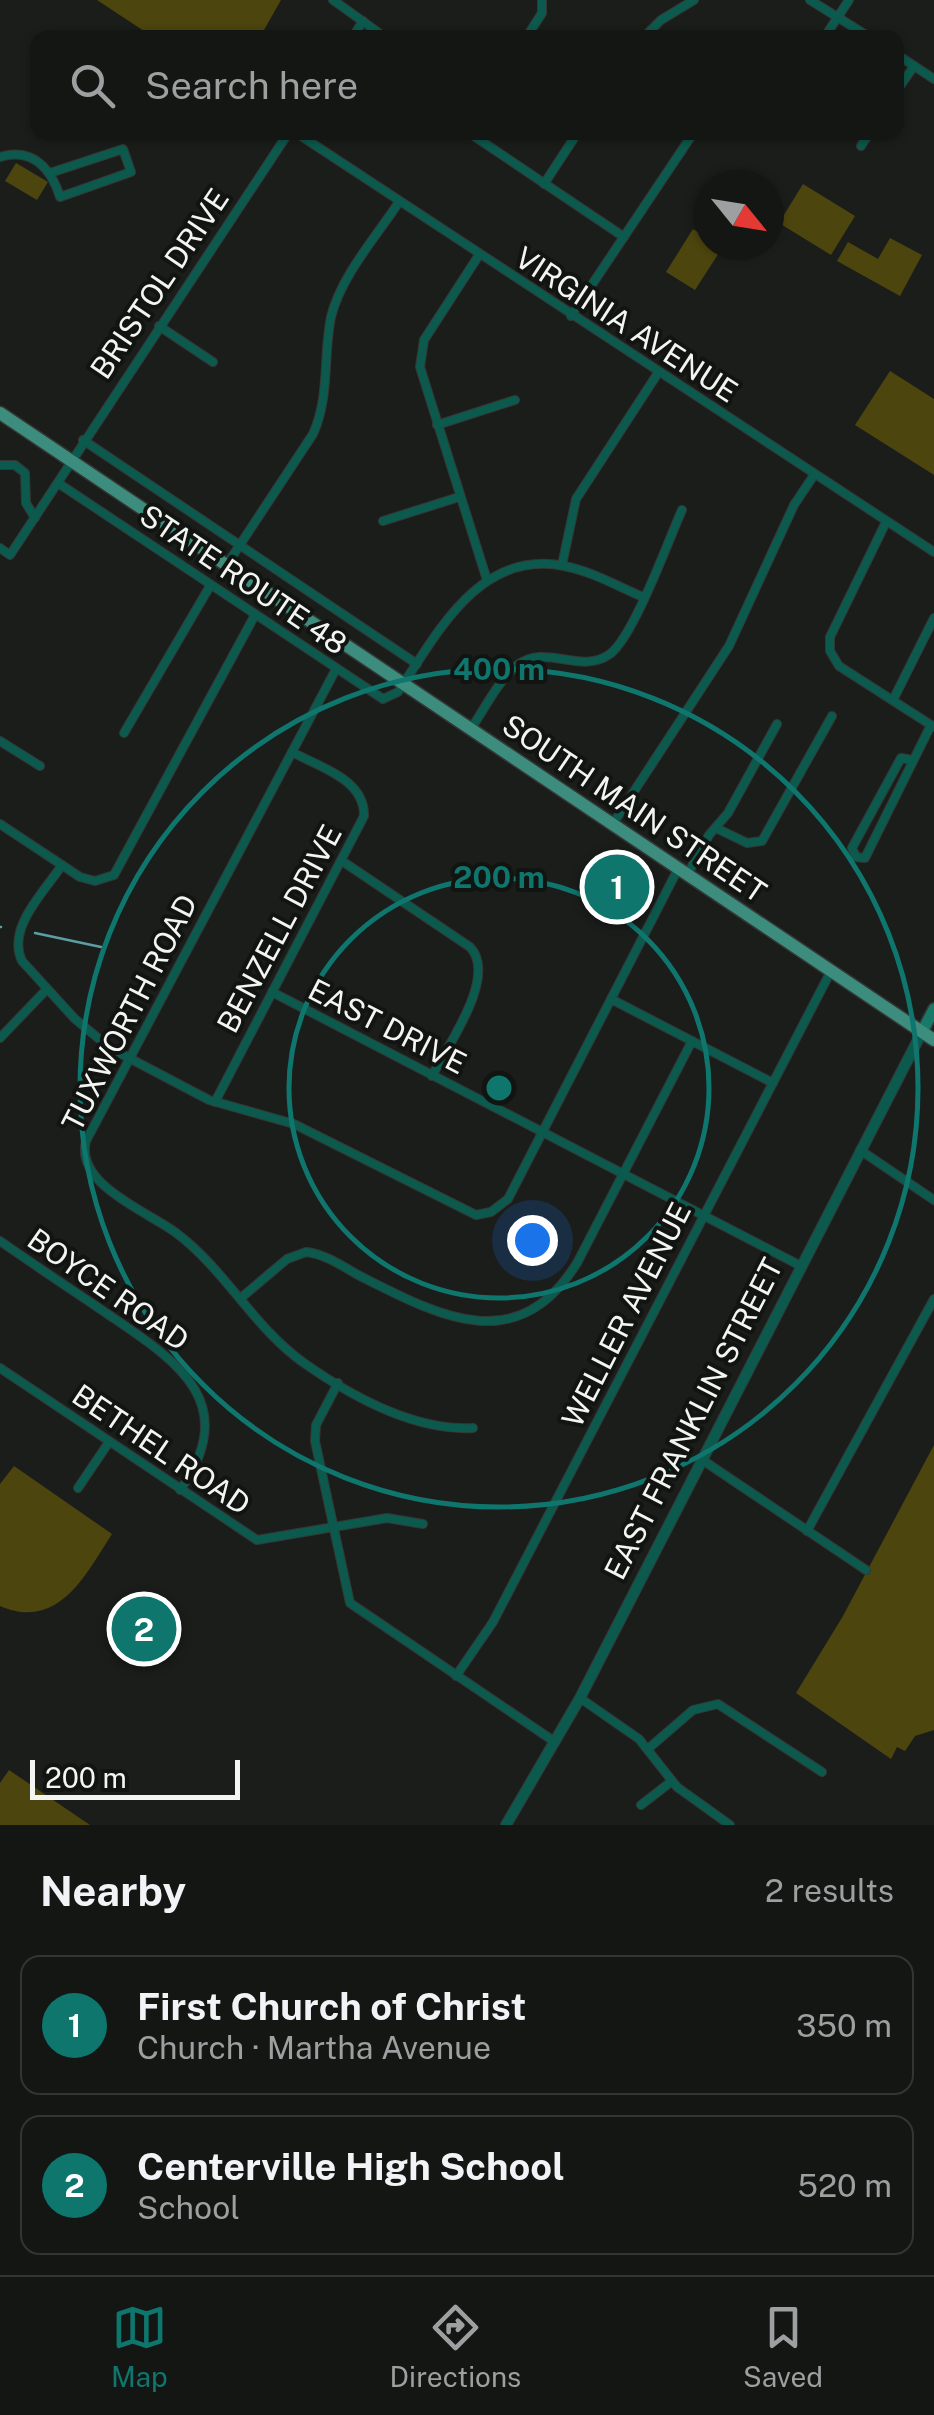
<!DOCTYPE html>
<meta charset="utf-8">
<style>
:root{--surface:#141614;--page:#212322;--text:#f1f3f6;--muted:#9d9fa0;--line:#333534;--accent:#0f766e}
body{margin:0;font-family:"Public Sans",sans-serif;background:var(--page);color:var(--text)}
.compass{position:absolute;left:694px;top:170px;width:90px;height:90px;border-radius:50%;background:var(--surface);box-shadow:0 2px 8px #0004;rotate:120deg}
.scale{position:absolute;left:30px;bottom:25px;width:210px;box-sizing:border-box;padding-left:10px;border:5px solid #f3f5f3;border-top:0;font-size:28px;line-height:35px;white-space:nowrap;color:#f3f5f3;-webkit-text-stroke:8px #121412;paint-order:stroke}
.you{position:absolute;left:532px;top:1240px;width:35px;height:35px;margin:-25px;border:8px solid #fff;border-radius:50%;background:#1a73e8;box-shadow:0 0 0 15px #1a73e833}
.badge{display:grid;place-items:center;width:65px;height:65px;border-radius:50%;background:var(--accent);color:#fff;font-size:32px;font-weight:700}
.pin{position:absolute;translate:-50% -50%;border:5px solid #fff;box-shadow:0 2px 10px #0006}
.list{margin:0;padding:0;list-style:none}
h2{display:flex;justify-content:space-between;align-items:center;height:130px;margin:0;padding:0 40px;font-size:42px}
h2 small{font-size:32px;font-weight:400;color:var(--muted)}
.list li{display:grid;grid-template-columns:65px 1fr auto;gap:30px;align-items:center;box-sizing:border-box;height:140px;margin:0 20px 20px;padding:0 20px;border:2px solid var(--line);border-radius:20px}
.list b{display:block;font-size:38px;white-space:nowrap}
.list p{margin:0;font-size:32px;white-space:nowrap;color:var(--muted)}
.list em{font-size:32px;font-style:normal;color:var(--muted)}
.icon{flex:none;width:55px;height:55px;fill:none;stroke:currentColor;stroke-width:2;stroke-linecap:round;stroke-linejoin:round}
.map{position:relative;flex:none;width:934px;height:1825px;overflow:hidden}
.search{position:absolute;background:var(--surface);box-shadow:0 2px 8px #0004;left:30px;right:30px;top:30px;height:110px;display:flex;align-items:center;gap:25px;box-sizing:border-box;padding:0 35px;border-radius:20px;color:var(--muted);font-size:38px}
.sheet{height:450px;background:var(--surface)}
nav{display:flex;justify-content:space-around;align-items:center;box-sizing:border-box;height:140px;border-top:2px solid var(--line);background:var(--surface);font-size:28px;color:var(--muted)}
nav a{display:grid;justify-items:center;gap:5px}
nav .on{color:var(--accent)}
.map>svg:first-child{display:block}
.green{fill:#4d450e}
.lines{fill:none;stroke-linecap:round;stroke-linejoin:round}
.stream{stroke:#5c9ea3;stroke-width:2.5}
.minor-casing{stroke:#353735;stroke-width:10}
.tertiary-casing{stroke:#353735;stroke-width:12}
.secondary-casing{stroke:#353735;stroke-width:14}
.primary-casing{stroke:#353735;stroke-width:15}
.minor{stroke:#0b5a4d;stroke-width:8}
.tertiary{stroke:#0b5a4d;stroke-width:10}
.secondary{stroke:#187969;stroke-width:11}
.primary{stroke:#3c8d7e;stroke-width:12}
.ring{fill:none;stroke:#0f766e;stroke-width:5}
.labels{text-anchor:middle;stroke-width:8;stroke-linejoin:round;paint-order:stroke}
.street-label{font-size:30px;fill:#f3f5f3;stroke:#121412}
.centre{fill:#0f766e;stroke:#121412;stroke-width:5}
.ring-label{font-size:30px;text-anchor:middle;font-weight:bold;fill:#0f766e;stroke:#121412;stroke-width:8;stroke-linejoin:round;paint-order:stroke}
</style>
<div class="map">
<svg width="934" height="1825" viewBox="0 0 934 1825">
<rect width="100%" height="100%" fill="#1b1d1b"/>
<g class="green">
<polygon points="97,0 281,0 260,37 153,37"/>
<polygon points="16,163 48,182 37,200 5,181"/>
<polygon points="803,184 855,216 831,255 779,223"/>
<polygon points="693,229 706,237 709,234 709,245 724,245 695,290 666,272"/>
<polygon points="890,238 922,255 900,296 837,261 848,242 878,259"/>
<polygon points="890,371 934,399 934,475 855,425"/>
<polygon points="934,1445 934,1730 915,1736 905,1751 897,1747 891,1759 796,1693 843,1616"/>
<path d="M14,1466L112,1534C85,1576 58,1631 0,1606V1484Z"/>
<polygon points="9,1770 90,1825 0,1825 0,1783"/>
</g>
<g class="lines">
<g class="stream">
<polyline points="0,927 1,927"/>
<polyline points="35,933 101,947"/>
</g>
<defs>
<g id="minor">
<polyline points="333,0 386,38"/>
<polyline points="810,0 871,38"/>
<polyline points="352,38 363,21"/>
<polyline points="526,38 542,13 542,0"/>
<polyline points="643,38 661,20 694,0"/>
<polyline points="824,38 849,0"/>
<polyline points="896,54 934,79"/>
<polyline points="896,92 914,66"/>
<polyline points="295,132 934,552"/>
<polyline points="468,132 624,237"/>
<polyline points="861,146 870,132"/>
<path d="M0,157C32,147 51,168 60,197L131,172L123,149L50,173"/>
<polyline points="544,184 578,132"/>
<polyline points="479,255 424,340 420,367 487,580"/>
<polyline points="571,316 694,132"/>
<polyline points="159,326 213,362"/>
<polyline points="437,425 515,400"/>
<polyline points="83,440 417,664"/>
<polyline points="0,465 15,465 25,473 26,503 35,518"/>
<path d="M58,483L383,699L398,692C437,634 479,549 564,566C591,571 617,586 643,597"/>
<polyline points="383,521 459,497"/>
<polyline points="886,522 830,637 830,651 839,666 934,727"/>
<polyline points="0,548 10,555 289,132"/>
<polyline points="562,565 576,499 658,373"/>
<path d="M226,566L313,434C330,397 323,356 331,317C341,276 376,237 399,202"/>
<path d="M336,669L86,1141C75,1184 146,1211 175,1232C225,1269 254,1328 304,1363C351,1396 415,1431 473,1428"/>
<polyline points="893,700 934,618"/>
<path d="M470,730C484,710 497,683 515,667C545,641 579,676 610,654C634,636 668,541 682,510"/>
<polyline points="124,733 210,586"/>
<polyline points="0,741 40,766"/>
<polyline points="912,760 901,758 852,848 856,857 865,858 931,725"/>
<polyline points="0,824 80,877 95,881 114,875 255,615"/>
<polyline points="612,825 729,646 794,505 814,475"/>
<polyline points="716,828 747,843 762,841 832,716"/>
<path d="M342,861L470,947C498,976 448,1045 432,1076"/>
<path d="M62,865C45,891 6,928 22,961L75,1019L110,1048L209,1100L294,1124L476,1215L491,1212L508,1199L678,869"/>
<polyline points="687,875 709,835 728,813 777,724"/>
<polyline points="272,992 801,1266"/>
<polyline points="611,999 773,1083"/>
<polyline points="0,1038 47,989"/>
<path d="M215,1102L364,816C365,779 319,767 292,752"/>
<polyline points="860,1150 934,1200"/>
<path d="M0,1241C36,1266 72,1290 109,1315C175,1360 243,1402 180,1490"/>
<path d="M242,1297L287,1259L306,1252C326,1254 345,1268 362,1277C441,1317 518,1358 577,1263L692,1041"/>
<polyline points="0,1368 257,1540 387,1518 423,1524"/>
<polyline points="338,1383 316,1425 315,1441 350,1603 555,1742"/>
<polyline points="701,1459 866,1570"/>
<polyline points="78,1488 109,1442"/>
<polyline points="807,1531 934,1299"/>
<polyline points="456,1676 493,1622 831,971"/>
<polyline points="580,1698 639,1739 677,1787 730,1825"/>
<polyline points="649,1748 693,1710 718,1704 822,1772"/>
<polyline points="641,1805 672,1781"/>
</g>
<polyline id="tertiary" points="506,1825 580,1698 922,1032"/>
<polyline id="secondary" points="922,1032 934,1009"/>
<polyline id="primary" points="0,413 934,1040"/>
</defs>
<use href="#minor" class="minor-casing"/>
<use href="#tertiary" class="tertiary-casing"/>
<use href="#secondary" class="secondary-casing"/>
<use href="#primary" class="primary-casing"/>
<use href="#minor" class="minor"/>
<use href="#tertiary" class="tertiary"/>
<use href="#secondary" class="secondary"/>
<use href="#primary" class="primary"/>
</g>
<g class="ring">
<circle cx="499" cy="1088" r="210"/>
<circle cx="499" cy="1088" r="419"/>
</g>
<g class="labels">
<g class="street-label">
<text transform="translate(160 284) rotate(-56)" y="10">BRISTOL DRIVE</text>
<text transform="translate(626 325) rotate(33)" y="10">VIRGINIA AVENUE</text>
<text transform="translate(243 580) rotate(34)" y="10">STATE ROUTE 48</text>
<text transform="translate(634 809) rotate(34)" y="10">SOUTH MAIN STREET</text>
<text transform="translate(280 929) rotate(-62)" y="10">BENZELL DRIVE</text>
<text transform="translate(130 1013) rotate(-63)" y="10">TUXWORTH ROAD</text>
<text transform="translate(387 1027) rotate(27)" y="10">EAST DRIVE</text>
<text transform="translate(108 1290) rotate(35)" y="10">BOYCE ROAD</text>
<text transform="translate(627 1315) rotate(-63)" y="10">WELLER AVENUE</text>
<text transform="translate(694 1419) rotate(-63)" y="10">EAST FRANKLIN STREET</text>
<text transform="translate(161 1450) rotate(34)" y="10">BETHEL ROAD</text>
</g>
</g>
<circle cx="499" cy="1088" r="15" class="centre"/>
<g class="ring-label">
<text x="499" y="680">400 m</text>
<text x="499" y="888">200 m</text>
</g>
</svg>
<svg class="compass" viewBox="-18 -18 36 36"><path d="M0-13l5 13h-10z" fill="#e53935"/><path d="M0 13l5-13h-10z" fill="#9d9fa0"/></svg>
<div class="scale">200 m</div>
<div class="you"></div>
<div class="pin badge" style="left:617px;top:887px">1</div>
<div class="pin badge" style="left:144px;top:1629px">2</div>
<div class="search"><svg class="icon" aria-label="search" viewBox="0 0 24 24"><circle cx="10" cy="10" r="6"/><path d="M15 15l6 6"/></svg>Search here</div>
</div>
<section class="sheet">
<h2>Nearby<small>2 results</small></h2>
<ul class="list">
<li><span class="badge">1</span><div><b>First Church of Christ</b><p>Church · Martha Avenue</p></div><em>350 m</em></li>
<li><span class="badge">2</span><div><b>Centerville High School</b><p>School</p></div><em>520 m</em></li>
</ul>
</section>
<nav>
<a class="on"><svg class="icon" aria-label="map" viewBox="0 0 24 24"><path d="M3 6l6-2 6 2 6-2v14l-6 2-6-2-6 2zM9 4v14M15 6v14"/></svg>Map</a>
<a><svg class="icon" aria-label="directions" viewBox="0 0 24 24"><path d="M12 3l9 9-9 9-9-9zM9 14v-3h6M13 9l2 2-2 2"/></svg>Directions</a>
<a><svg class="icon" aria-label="saved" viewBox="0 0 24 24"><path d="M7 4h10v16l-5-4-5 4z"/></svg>Saved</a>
</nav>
